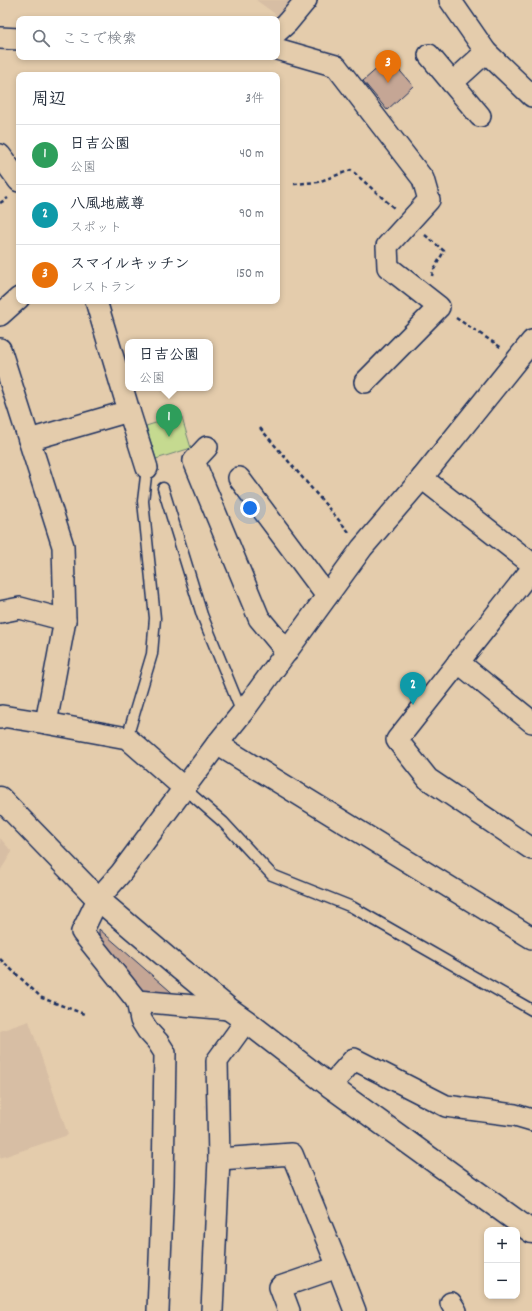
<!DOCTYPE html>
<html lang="ja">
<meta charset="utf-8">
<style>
:root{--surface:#fff;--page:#f2f2f3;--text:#1f2937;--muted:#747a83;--line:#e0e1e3;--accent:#111827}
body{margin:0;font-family:Dekko,"Klee One",sans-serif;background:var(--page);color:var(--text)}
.controls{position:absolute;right:12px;bottom:12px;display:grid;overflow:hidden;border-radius:8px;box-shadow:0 2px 6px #0003}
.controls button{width:36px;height:36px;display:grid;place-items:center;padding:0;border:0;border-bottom:1px solid var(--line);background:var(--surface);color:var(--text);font:20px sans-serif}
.you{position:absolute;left:250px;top:508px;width:14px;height:14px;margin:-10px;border:3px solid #fff;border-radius:50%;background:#1a73e8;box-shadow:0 0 0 6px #1a73e833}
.badge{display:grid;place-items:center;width:26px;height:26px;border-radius:50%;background:var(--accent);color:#fff;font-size:13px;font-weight:700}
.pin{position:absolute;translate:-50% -33px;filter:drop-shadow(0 1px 2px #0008)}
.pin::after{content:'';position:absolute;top:21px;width:14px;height:12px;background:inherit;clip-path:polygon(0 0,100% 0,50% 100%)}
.popup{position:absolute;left:125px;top:339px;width:88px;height:52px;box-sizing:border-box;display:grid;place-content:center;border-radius:8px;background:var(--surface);filter:drop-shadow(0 1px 3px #0005);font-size:13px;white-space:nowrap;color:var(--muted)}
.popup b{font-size:15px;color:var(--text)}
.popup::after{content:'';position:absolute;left:50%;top:100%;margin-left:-8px;border:8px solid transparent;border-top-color:var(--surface)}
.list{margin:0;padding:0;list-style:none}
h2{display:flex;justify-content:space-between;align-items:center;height:52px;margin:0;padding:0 16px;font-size:17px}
h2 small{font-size:13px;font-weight:400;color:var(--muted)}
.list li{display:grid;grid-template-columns:26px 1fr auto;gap:12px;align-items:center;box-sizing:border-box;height:60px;padding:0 16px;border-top:1px solid var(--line)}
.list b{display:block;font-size:15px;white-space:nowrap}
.list p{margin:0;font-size:13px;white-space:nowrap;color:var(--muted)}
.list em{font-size:13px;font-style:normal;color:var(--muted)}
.icon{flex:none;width:22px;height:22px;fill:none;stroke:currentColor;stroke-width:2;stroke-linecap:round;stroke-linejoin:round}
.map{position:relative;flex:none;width:532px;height:1311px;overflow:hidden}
.search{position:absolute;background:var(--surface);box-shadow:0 2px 6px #0003;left:16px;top:16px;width:264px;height:44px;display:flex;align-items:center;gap:10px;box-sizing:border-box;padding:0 14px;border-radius:8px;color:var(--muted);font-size:15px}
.panel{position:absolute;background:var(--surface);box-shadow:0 2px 6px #0003;left:16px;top:72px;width:264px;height:232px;border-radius:8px}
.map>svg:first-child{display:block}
.built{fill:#d7bea4}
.green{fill:#c5da90;stroke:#708477}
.building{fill:#c5a695;stroke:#1b2f5e}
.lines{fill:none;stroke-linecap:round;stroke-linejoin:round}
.lane-casing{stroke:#1b2f5e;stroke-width:13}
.street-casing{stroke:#1b2f5e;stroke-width:24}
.secondary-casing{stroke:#1b2f5e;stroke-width:25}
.path{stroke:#1b2f5e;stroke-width:2.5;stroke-dasharray:4 3;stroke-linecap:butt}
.lane{stroke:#e4ccac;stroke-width:10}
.street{stroke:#e4ccac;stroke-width:21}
.secondary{stroke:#e4ccac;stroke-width:22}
</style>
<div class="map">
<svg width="532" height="1311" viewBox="0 0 532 1311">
<rect width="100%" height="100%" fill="#e4ccac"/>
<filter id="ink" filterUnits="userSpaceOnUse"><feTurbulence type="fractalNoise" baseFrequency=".025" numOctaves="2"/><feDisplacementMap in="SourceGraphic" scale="8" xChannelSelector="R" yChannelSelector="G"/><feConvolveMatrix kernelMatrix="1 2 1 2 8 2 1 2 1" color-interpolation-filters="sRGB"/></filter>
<g filter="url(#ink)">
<g class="built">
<polygon points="256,0 291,0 278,16"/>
<polygon points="0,838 12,852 0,871"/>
<polygon points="29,1021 68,1135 0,1158 0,1031"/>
</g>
<polygon class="green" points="181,415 191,448 156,459 146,426"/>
<g class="building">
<polygon points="389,58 413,86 387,110 363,81"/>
<polygon points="99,929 185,1004 140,993 99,940"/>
</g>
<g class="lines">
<defs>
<g id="lane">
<polyline points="163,488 202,615 242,713"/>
<polyline points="127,738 152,654 155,618 143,501 147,468"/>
<polyline points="184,788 223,822 272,875 352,907 532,1010"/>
</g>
<g id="street">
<polyline points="450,0 486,52 532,96"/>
<polyline points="277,32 287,23 306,0"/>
<polyline points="0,38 19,39"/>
<polyline points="277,49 336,66 423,179 429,200 387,246 388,267 439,307 365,382"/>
<polyline points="429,55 480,116"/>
<polyline points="452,83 486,52"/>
<polyline points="0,155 19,181"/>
<polyline points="0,315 19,298"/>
<polyline points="0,349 63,546 65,620 46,723"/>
<polyline points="129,411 147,468"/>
<polyline points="29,440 129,411 96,301"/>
<polyline points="207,447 194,461 259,618 287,652"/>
<polyline points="239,478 327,596"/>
<polyline points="422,478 532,564"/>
<polyline points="532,569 397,740 428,779 532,849"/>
<polyline points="0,612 20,608 65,620"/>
<polyline points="458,662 532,722"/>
<polyline points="0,718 2,716 46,723 127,738 184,788"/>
<polyline points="217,744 532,938"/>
<polyline points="137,1001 141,1020 148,1031 158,1042 165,1053 163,1184 158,1311"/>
<polyline points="229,1009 137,1001 82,932 98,899 121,873 217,744 242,713 362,548 422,478 532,341"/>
<polyline points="330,1086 354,1059 446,1106 515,1115 532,1120"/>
<polyline points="219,1159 292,1154 338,1267"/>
<polyline points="451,1303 456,1311"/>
<polyline points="212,1311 219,1159 217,1061 246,1021"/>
<polyline points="289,1311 280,1287 338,1267 355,1311"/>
</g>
<polyline id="secondary" points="0,798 98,899 179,968 229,1009 246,1021 330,1086 532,1232"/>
</defs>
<use href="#lane" class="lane-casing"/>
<use href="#street" class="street-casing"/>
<use href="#secondary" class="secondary-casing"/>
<g class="path">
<polyline points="294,184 318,182 351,170 394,208"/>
<polyline points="0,203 8,198"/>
<polyline points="425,235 444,251 433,271 432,276"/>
<polyline points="456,318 502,348"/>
<polyline points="260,428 349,532"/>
<polyline points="0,959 42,998 84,1014"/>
</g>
<use href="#lane" class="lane"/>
<use href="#street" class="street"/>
<use href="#secondary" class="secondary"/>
</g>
</g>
</svg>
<div class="controls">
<button>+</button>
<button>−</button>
</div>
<div class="you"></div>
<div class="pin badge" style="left:169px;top:437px;background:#2e9e5b">1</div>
<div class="popup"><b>日吉公園</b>公園</div>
<div class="pin badge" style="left:413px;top:705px;background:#0f9aa8">2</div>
<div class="pin badge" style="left:388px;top:83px;background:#e8710a">3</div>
<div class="search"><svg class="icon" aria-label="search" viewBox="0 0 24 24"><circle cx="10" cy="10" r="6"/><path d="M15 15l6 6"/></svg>ここで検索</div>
<section class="panel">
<h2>周辺<small>3件</small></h2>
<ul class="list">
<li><span class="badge" style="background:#2e9e5b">1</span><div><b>日吉公園</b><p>公園</p></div><em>40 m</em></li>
<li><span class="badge" style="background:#0f9aa8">2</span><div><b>八風地蔵尊</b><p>スポット</p></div><em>90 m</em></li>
<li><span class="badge" style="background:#e8710a">3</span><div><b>スマイルキッチン</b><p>レストラン</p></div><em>150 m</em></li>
</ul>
</section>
</div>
